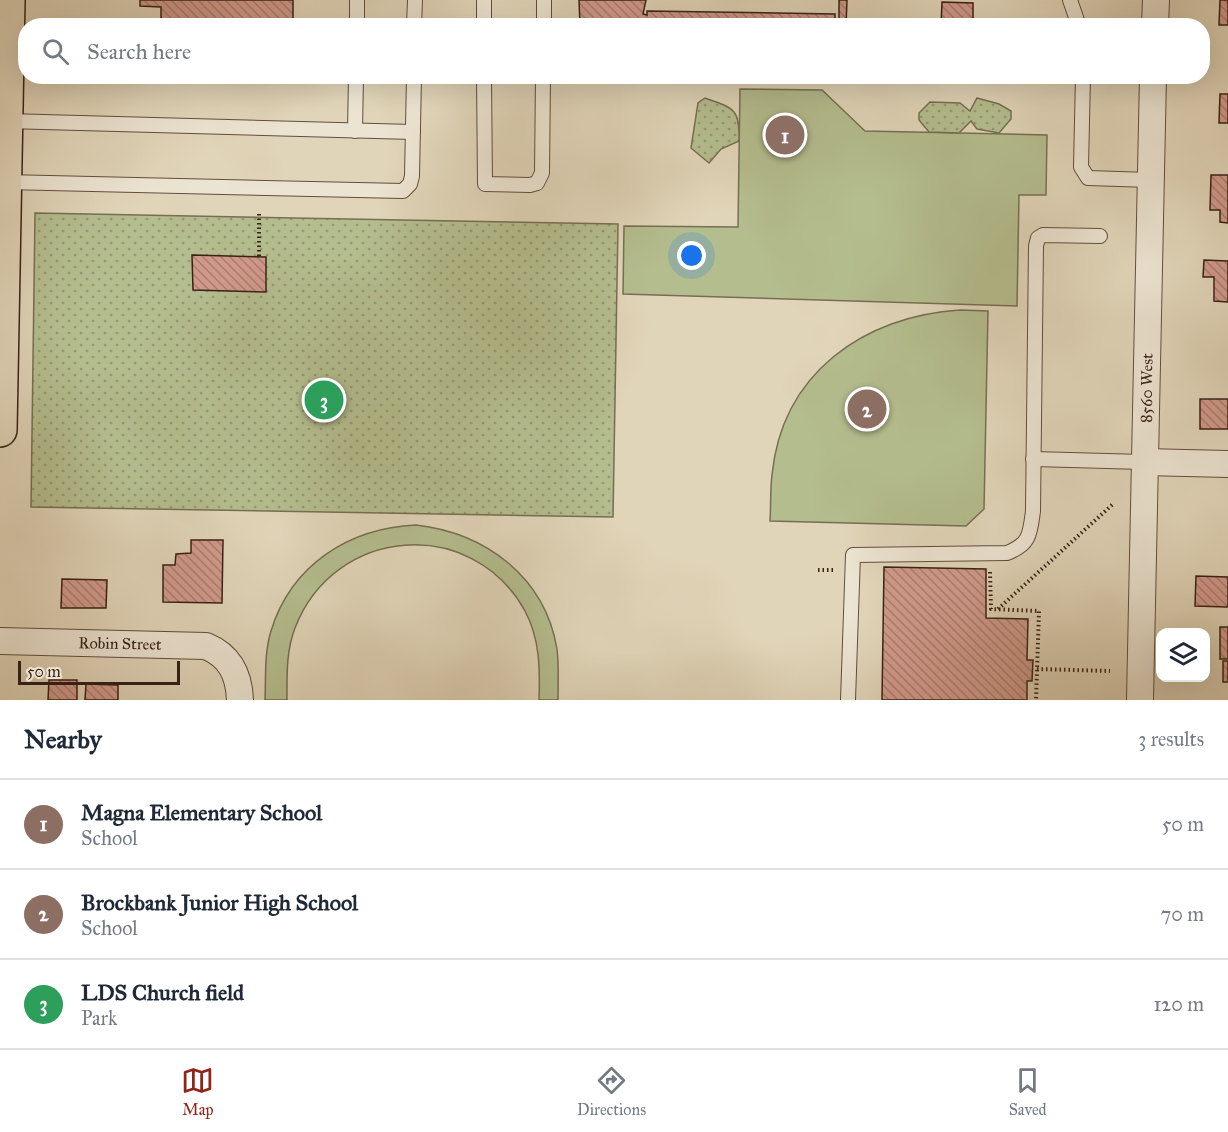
<!DOCTYPE html>
<style>
:root{--surface:#fff;--page:#f2f2f3;--text:#1f2937;--muted:#747a83;--line:#e0e1e3;--accent:#8f2418}
body{margin:0;font-family:"IM FELL Great Primer",serif;background:var(--page);color:var(--text)}
.controls{position:absolute;right:18px;bottom:18px;display:grid;overflow:hidden;border-radius:12px;box-shadow:0 6px 24px #0002}
.controls button{width:54px;height:54px;display:grid;place-items:center;padding:0;border:0;border-bottom:2px solid var(--line);background:var(--surface);color:var(--text);font:30px sans-serif}
.scale{position:absolute;left:18px;bottom:15px;width:162px;box-sizing:border-box;padding-left:6px;border:3px solid #382115;border-top:0;font-size:16px;line-height:21px;white-space:nowrap;color:#382115;-webkit-text-stroke:4px #ece4d2;paint-order:stroke}
.you{position:absolute;left:692px;top:256px;width:21px;height:21px;margin:-15px;border:4px solid #fff;border-radius:50%;background:#1a73e8;box-shadow:0 0 0 9px #1a73e833}
.badge{display:grid;place-items:center;width:39px;height:39px;border-radius:50%;background:var(--accent);color:#fff;font-size:20px;font-weight:700}
.pin{position:absolute;translate:-50% -50%;border:3px solid #fff;box-shadow:0 2px 6px #0006}
.list{margin:0;padding:0;list-style:none}
h2{display:flex;justify-content:space-between;align-items:center;height:78px;margin:0;padding:0 24px;font-size:26px}
h2 small{font-size:20px;font-weight:400;color:var(--muted)}
.list li{display:grid;grid-template-columns:39px 1fr auto;gap:18px;align-items:center;box-sizing:border-box;height:90px;padding:0 24px;border-top:2px solid var(--line)}
.list b{display:block;font-size:22px;white-space:nowrap}
.list p{margin:0;font-size:20px;white-space:nowrap;color:var(--muted)}
.list em{font-size:20px;font-style:normal;color:var(--muted)}
.icon{flex:none;width:33px;height:33px;fill:none;stroke:currentColor;stroke-width:2;stroke-linecap:round;stroke-linejoin:round}
.map{position:relative;flex:none;width:1228px;height:700px;overflow:hidden}
.search{position:absolute;background:var(--surface);box-shadow:0 6px 24px #0002;left:18px;right:18px;top:18px;height:66px;display:flex;align-items:center;gap:15px;box-sizing:border-box;padding:0 21px;border-radius:24px;color:var(--muted);font-size:22px}
.sheet{height:348px;background:var(--surface)}
nav{display:flex;justify-content:space-around;align-items:center;box-sizing:border-box;height:84px;border-top:2px solid var(--line);background:var(--surface);font-size:16px;color:var(--muted)}
nav a{display:grid;justify-items:center;gap:3px}
nav .on{color:var(--accent)}
.map>svg:first-child{display:block}
.green{fill:#b4bd8e;stroke:#766f52;stroke-width:1.5}
.park{fill:url(#park-dots);stroke:#766f52;stroke-width:1.5}
.building{fill:url(#building-back-hatch);stroke:#382115;stroke-width:1.5}
.lines{fill:none;stroke-linecap:round;stroke-linejoin:round}
.service-casing{stroke:#624e3e;stroke-width:16}
.minor-casing{stroke:#624e3e;stroke-width:28}
.primary-casing{stroke:#382115;stroke-width:36}
.path{stroke:#382115;stroke-width:4;stroke-dasharray:1.5 3;stroke-linecap:butt}
.service{stroke:#ece4d2;stroke-width:14}
.minor{stroke:#ece4d2;stroke-width:26}
.primary{stroke:#e1d5b9;stroke-width:33}
.labels{text-anchor:middle;stroke-width:6;stroke-linejoin:round;paint-order:stroke}
.street-label{font-size:16px;fill:#382115;stroke:#ece4d2}
</style>
<div class="map">
<svg width="1228" height="700" viewBox="0 0 1228 700">
<defs>
<pattern id="park-dots" width="8" height="8" patternUnits="userSpaceOnUse" patternTransform="scale(1.5)"><rect width="8" height="8" fill="#b4bd8e"/><path d="M2 2h.1M6 6h.1" fill="none" stroke="#939973" stroke-width="1.8" stroke-linecap="round"/></pattern>
<pattern id="building-back-hatch" width="6" height="6" patternUnits="userSpaceOnUse" patternTransform="scale(1.5)"><rect width="6" height="6" fill="#d19a8c"/><path d="M-1 5l2 2M0 0l6 6M5-1l2 2" fill="none" stroke="#ab7d71"/></pattern>
</defs>
<rect width="100%" height="100%" fill="#e1d5b9"/>
<filter id="stains"><feTurbulence type="fractalNoise" baseFrequency=".00333" numOctaves="4"/><feColorMatrix values="0 0 0 0 .2 0 0 0 0 .09 0 0 0 0 .02 0 0 0 .5 -.17"/></filter>
<radialGradient id="worn" r=".72"><stop offset=".6" stop-color="#630" stop-opacity="0"/><stop offset="1" stop-color="#630" stop-opacity=".3"/></radialGradient>
<g class="green">
<polygon points="740,89 822,90 865,131 1047,135 1046,195 1019,195 1017,306 623,294 624,226 738,227"/>
<path d="M960,310L988,311L984,509L966,526L770,521C771,506 770,491 772,475C782,373 864,316 960,310Z"/>
<path d="M416,525C486,533 545,577 557,649C559,666 558,683 558,700H539C540,669 540,639 525,611C472,515 334,526 295,628C286,651 287,676 287,700H265C266,677 264,654 271,631C291,565 349,528 416,525Z"/>
</g>
<g class="park">
<path d="M705,98C734,108 740,109 739,141L721,149L709,163L691,148L698,103Z"/>
<polygon points="977,98 999,104 1011,111 1011,119 999,133 977,129 971,121 959,133 929,132 919,120 919,113 930,102 960,103 970,111"/>
<polygon points="35,213 618,224 613,517 31,507"/>
</g>
<g class="building">
<polygon points="140,0 293,0 293,20 282,20 282,26 161,26 161,7 140,6"/>
<polygon points="579,0 646,0 643,14 647,15 647,11 835,14 835,19 839,19 839,0 847,0 846,26 580,26"/>
<polygon points="1220,0 1228,0 1228,25 1219,25"/>
<polygon points="942,2 973,3 973,26 941,26"/>
<polygon points="1220,94 1228,94 1228,123 1219,123"/>
<polygon points="1211,175 1228,175 1228,223 1220,222 1220,210 1210,210"/>
<polygon points="192,255 266,257 266,292 193,290"/>
<polygon points="1204,260 1228,261 1228,302 1214,301 1214,277 1203,277"/>
<rect x="1200" y="399" width="28" height="30"/>
<polygon points="191,540 223,540 222,603 163,602 163,565 175,565 176,554 191,553"/>
<polygon points="884,567 986,569 986,618 1028,619 1027,660 1033,660 1032,681 1027,681 1027,700 882,700"/>
<polygon points="1196,576 1228,577 1228,607 1195,606"/>
<polygon points="62,579 107,580 106,608 61,608"/>
<rect x="1220" y="627" width="8" height="32"/>
<rect x="1223" y="661" width="5" height="21"/>
<polygon points="49,680 77,680 77,700 48,700"/>
<polygon points="86,684 118,685 118,700 85,700"/>
</g>
<g class="lines">
<defs>
<g id="service">
<polyline points="484,0 484,26"/>
<polyline points="1070,0 1079,26"/>
<polyline points="357,26 357,0"/>
<polyline points="414,26 415,0"/>
<polyline points="544,26 544,0"/>
<polyline points="484,76 485,184 530,185 537,183 542,173 543,76"/>
<polyline points="1083,76 1081,167 1088,178 1150,180"/>
<polyline points="6,121 413,132"/>
<polyline points="355,131 356,76"/>
<polyline points="5,182 403,191 410,184 412,176 414,76"/>
<polyline points="1033,459 1144,462"/>
<path d="M848,700L853,555L1007,553C1030,544 1030,534 1033,511L1036,246L1038,238L1043,235L1100,236"/>
</g>
<g id="minor">
<polyline points="1155,26 1156,0"/>
<polyline points="1144,462 1228,464"/>
<path d="M0,641L206,646C230,656 239,674 240,700"/>
<polyline points="1140,700 1153,76"/>
</g>
<polyline id="primary" points="0,430 8,0"/>
</defs>
<use href="#service" class="service-casing"/>
<use href="#minor" class="minor-casing"/>
<use href="#primary" class="primary-casing"/>
<g class="path">
<polyline points="259,214 259,256"/>
<polyline points="818,570 835,570"/>
<polyline points="990,572 991,609 1039,611 1036,700"/>
<polyline points="998,609 1113,504"/>
<polyline points="1037,669 1110,671"/>
</g>
<use href="#service" class="service"/>
<use href="#minor" class="minor"/>
<use href="#primary" class="primary"/>
</g>
<g class="labels">
<g class="street-label">
<text transform="translate(1146 388) rotate(-89)" y="6">8560 West</text>
<text transform="translate(120 643) rotate(1)" y="6">Robin Street</text>
</g>
</g>
<rect width="100%" height="100%" filter="url(#stains)"/>
<rect width="100%" height="100%" fill="url(#worn)"/>
</svg>
<div class="controls">
<button><svg class="icon" aria-label="layers" viewBox="0 0 24 24"><path d="M12 4l9 5-9 5-9-5zM3 14l9 5 9-5"/></svg></button>
</div>
<div class="scale">50 m</div>
<div class="you"></div>
<div class="pin badge" style="left:785px;top:135px;background:#8d6e63">1</div>
<div class="pin badge" style="left:867px;top:409px;background:#8d6e63">2</div>
<div class="pin badge" style="left:324px;top:400px;background:#2e9e5b">3</div>
<div class="search"><svg class="icon" aria-label="search" viewBox="0 0 24 24"><circle cx="10" cy="10" r="6"/><path d="M15 15l6 6"/></svg>Search here</div>
</div>
<section class="sheet">
<h2>Nearby<small>3 results</small></h2>
<ul class="list">
<li><span class="badge" style="background:#8d6e63">1</span><div><b>Magna Elementary School</b><p>School</p></div><em>50 m</em></li>
<li><span class="badge" style="background:#8d6e63">2</span><div><b>Brockbank Junior High School</b><p>School</p></div><em>70 m</em></li>
<li><span class="badge" style="background:#2e9e5b">3</span><div><b>LDS Church field</b><p>Park</p></div><em>120 m</em></li>
</ul>
</section>
<nav>
<a class="on"><svg class="icon" aria-label="map" viewBox="0 0 24 24"><path d="M3 6l6-2 6 2 6-2v14l-6 2-6-2-6 2zM9 4v14M15 6v14"/></svg>Map</a>
<a><svg class="icon" aria-label="directions" viewBox="0 0 24 24"><path d="M12 3l9 9-9 9-9-9zM9 14v-3h6M13 9l2 2-2 2"/></svg>Directions</a>
<a><svg class="icon" aria-label="saved" viewBox="0 0 24 24"><path d="M7 4h10v16l-5-4-5 4z"/></svg>Saved</a>
</nav>
